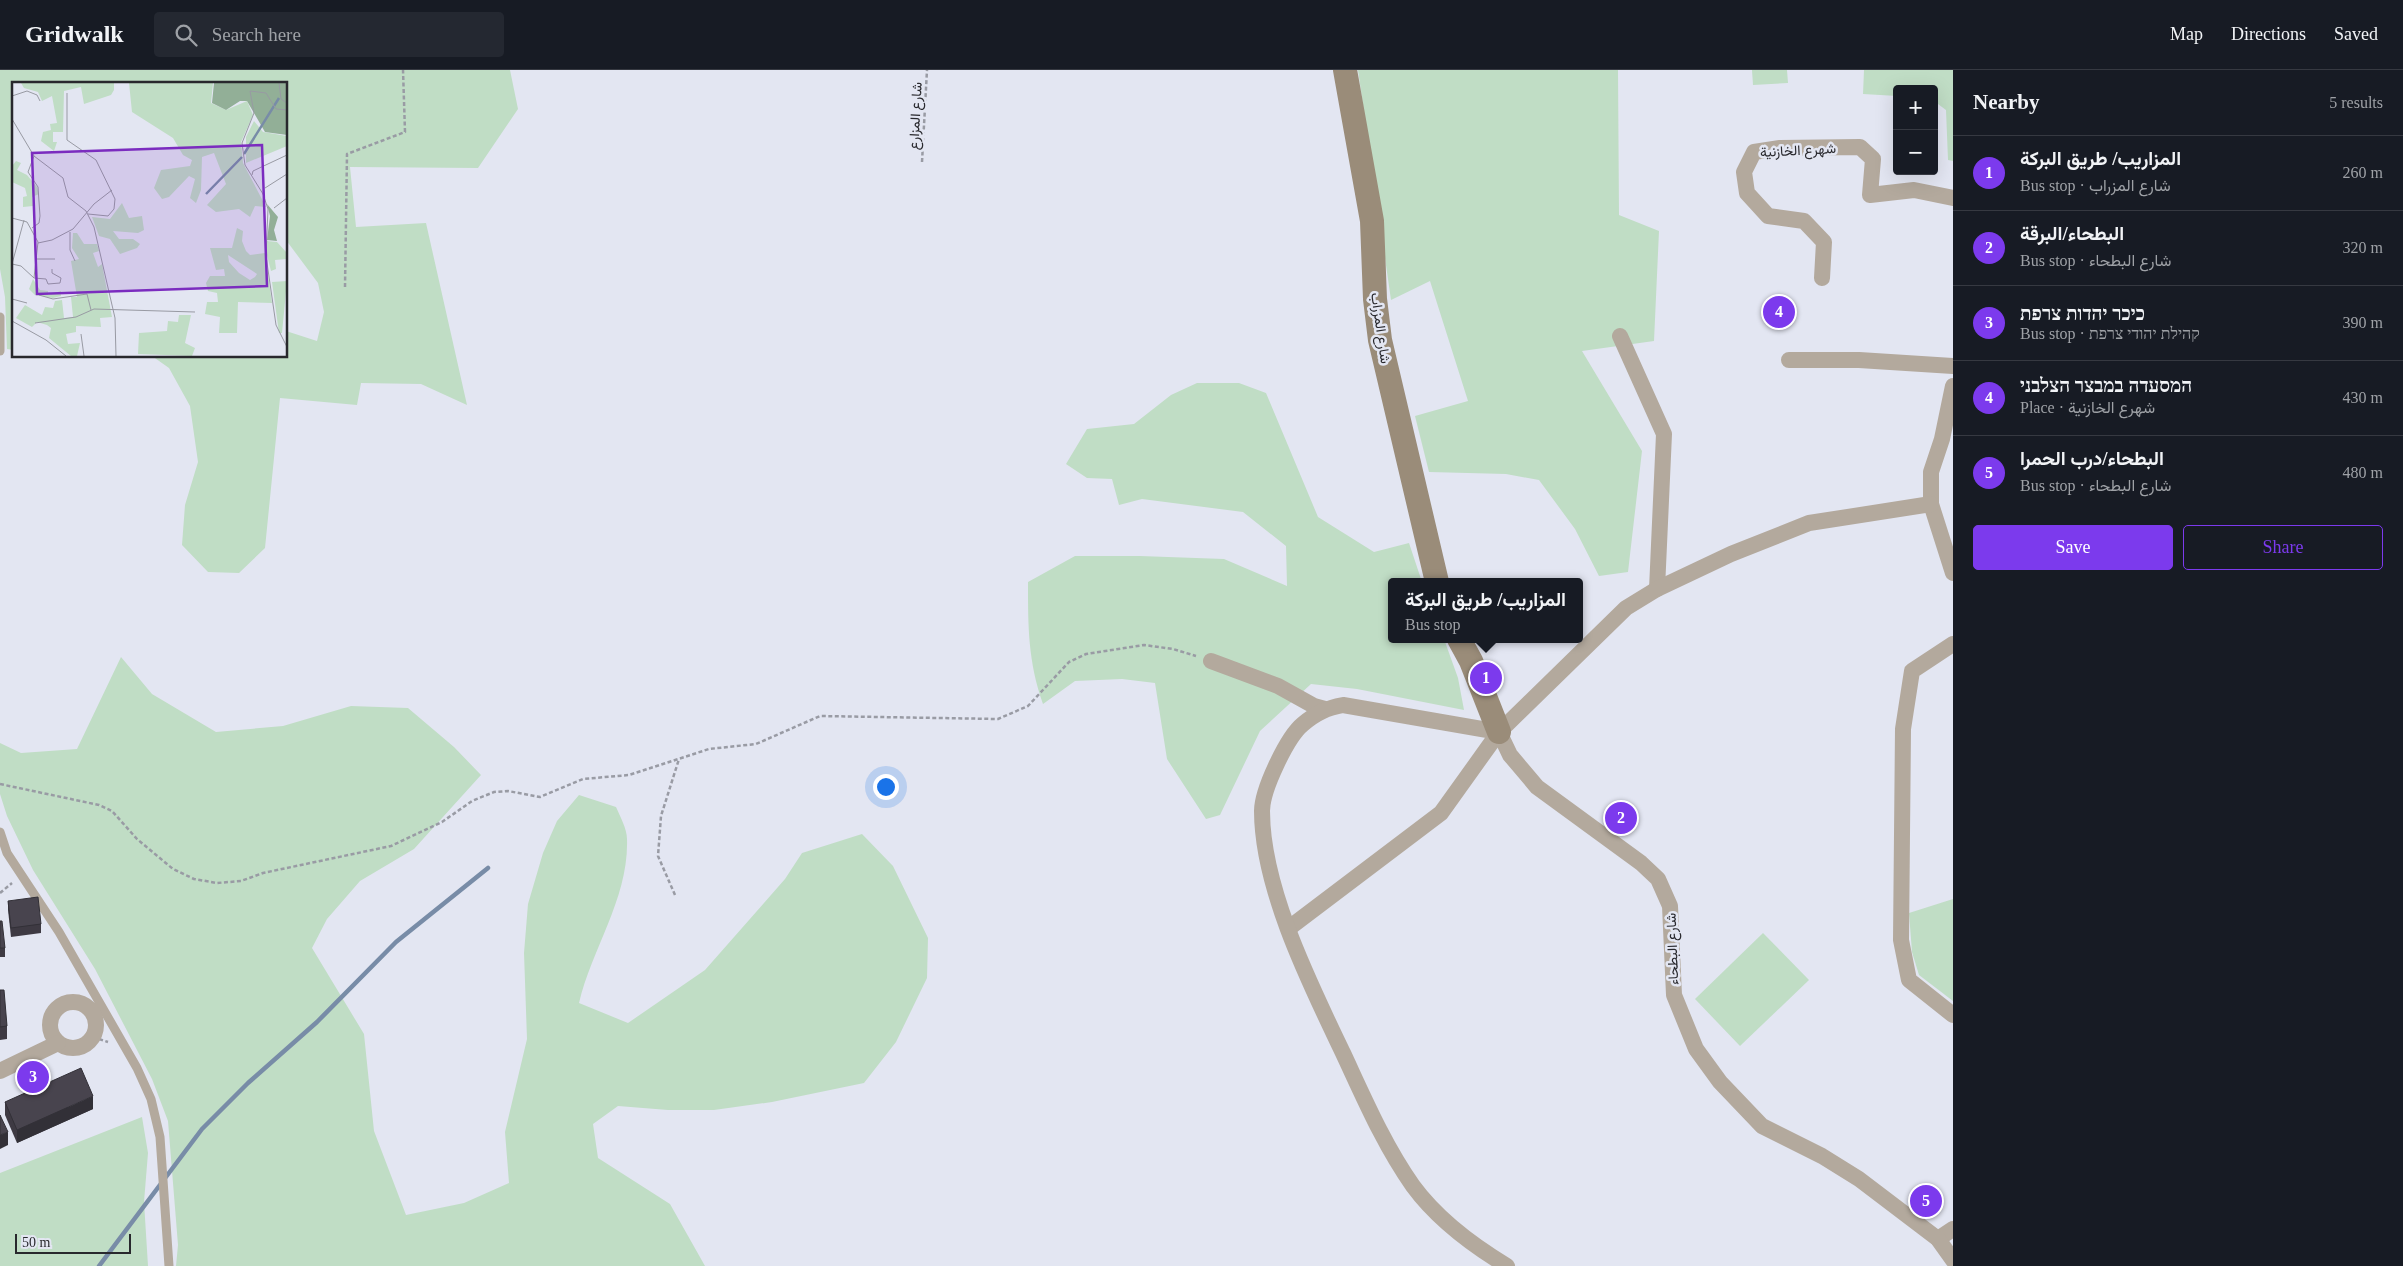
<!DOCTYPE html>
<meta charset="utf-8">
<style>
:root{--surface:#171b24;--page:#242831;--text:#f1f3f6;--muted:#9ea1a6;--line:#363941;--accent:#7c3aed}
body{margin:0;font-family:"Times New Roman",Vazirmatn,"Noto Sans Hebrew",serif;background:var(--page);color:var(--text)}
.controls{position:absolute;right:15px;top:15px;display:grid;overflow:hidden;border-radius:5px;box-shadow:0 5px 20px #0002}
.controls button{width:45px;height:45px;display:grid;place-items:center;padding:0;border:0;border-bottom:1px solid var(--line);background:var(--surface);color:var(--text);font:25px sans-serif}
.scale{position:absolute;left:15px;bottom:12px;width:116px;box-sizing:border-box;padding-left:5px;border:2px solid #28282d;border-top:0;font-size:14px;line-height:18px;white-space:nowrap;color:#28282d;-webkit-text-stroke:4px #e3e6f2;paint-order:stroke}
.you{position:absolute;left:885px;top:716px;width:18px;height:18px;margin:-12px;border:4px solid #fff;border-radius:50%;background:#1a73e8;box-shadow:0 0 0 8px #1a73e833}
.badge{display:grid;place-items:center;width:32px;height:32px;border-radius:50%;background:var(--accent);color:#fff;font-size:16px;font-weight:700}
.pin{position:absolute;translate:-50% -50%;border:2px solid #fff;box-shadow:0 1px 5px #0006}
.popup{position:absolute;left:1388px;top:508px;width:195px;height:65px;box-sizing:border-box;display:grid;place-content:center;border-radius:5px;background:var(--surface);filter:drop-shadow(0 1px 4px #0005);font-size:16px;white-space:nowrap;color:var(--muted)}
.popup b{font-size:19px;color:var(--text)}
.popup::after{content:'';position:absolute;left:50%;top:100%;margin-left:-10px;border:10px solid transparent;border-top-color:var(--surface)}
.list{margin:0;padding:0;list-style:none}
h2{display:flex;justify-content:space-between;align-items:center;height:65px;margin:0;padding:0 20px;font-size:21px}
h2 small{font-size:16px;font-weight:400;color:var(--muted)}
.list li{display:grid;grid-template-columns:32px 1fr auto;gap:15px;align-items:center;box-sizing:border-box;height:75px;padding:0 20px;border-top:1px solid var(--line)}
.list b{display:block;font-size:19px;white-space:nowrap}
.list p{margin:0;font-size:16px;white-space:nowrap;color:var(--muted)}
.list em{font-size:16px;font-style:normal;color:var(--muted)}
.actions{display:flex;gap:10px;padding:15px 20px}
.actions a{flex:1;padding:11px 0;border:1px solid var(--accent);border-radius:5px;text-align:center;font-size:18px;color:var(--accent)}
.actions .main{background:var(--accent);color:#fff}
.icon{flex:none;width:28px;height:28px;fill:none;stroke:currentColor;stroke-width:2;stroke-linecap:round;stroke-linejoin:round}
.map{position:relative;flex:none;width:1953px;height:1196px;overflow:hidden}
header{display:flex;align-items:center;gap:30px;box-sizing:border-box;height:70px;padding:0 25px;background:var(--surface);border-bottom:1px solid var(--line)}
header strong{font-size:24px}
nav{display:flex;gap:28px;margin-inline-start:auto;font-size:18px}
.search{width:350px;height:45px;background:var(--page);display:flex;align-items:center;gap:12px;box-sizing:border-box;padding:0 18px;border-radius:5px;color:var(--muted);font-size:19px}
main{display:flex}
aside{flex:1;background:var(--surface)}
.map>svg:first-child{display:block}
.green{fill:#c0ddc5}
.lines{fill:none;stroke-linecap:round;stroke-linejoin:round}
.stream{stroke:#788ca7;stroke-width:4.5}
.path{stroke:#999ba4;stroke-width:2.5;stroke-dasharray:4 2.5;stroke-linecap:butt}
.lane{stroke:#b3a99d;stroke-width:9}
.street{stroke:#b3a99d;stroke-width:16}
.secondary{stroke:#9a8c79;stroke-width:24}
.wall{fill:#3e3a43}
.shaded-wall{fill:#323037}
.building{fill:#48444e;stroke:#323037}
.labels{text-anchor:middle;stroke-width:5;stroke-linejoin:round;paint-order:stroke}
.street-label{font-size:14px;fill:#28282d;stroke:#e3e6f2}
.inset-river{fill:none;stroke:#788ca7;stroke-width:2.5}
.inset-road{fill:none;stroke:#989aa3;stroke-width:1}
.view{fill:#7b2cbf;fill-opacity:0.15;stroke:#7b2cbf;stroke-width:2.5}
.inset-edge{fill:none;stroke:#28282d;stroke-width:2.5}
</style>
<header>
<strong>Gridwalk</strong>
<div class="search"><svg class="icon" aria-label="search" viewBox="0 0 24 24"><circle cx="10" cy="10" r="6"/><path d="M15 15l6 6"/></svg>Search here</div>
<nav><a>Map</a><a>Directions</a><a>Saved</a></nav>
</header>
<main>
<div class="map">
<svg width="1953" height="1196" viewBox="0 0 1953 1196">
<rect width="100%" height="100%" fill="#e3e6f2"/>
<g class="green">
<polygon points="0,0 510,0 518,39 478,98 350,97 356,157 426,153 467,335 421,314 361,313 357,335 280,328 265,478 239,503 208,502 182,475 185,435 198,392 190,336 169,298 152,286 286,286 286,261 317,271 324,242 318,213 286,170 286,14 14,14 14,280 7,279 5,227 0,199"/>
<polygon points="1358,0 1618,0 1619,145 1659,161 1654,271 1582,281 1642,381 1628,502 1599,506 1575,459 1539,410 1506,404 1429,402 1415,346 1468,331 1430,211 1391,230"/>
<polygon points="1752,0 1787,0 1788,13 1753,15"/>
<polygon points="1864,0 1953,0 1953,91 1948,90 1946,40 1934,31 1934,19 1897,19 1897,26 1863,24"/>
<path d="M1197,313H1239L1266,323L1318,447L1374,482L1409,473L1422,512H1392V569H1444L1458,608L1464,640L1357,619L1311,614L1260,661L1220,745L1206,749L1167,689L1155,613L1122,609L1075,611L1043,634C1028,591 1028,557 1028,512L1075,486H1140L1224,489L1287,516L1286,476L1243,442L1142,429L1119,435L1112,409L1087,408L1066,394L1087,359L1134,354L1171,325Z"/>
<path d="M121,587L152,624L216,662L283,656L351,636L408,638L454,677L481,705L414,779L360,811L327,849L312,878L364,964L374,1061L406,1145L464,1133L509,1113L505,1062L527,969L524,883L528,834L543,783L557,751L579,725L616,737C620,746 627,759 627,769C629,828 592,878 579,933L628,953L705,900L785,809L802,783L862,764L893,796L928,868L927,908L896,972L864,1013L772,1032L714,1040H668L618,1036L593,1054L598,1088L670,1134L705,1196H176L178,1175L168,1051L152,1009L95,899L33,800L7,746L0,724V673L21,683L77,679Z"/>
<polygon points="1953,829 1953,931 1919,905 1912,882 1909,843"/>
<polygon points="1763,863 1809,910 1740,976 1695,929"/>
<polygon points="142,1047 148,1083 144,1132 148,1196 0,1196 0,1103"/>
</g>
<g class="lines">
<polyline class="stream" points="99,1196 202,1059 248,1013 317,952 396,872 488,798"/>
<g class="path">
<polyline points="922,92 927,0"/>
<polyline points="345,217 347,84 405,62 403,0"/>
<polyline points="0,714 99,735 112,741 137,769 173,799 194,809 217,813 241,811 263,803 391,776 442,752 472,731 494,722 508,721 540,727 583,709 629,705 709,679 756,674 820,646 998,649 1028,636 1069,592 1086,584 1144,575 1173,579 1196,586"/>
<polyline points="0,823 12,813"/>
<polyline points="675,825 658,786 661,746 679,689"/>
<polyline points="93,967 108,972"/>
</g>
<g class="lane">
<polyline points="0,247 0,281"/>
<polyline points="0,762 7,783 59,862 137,998 151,1029 160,1067 169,1196"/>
</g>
<g class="street">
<polyline points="1822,208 1824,172 1804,151 1768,146 1747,123 1744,102 1754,82 1780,78 1860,77 1873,89 1870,125 1914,120 1953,128"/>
<polyline points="1620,266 1664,364 1657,519"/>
<polyline points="1789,290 1859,290 1953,296"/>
<polyline points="1953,316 1942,369 1931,402 1931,434 1953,503"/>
<polyline points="1953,574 1912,601 1903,659 1901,870 1909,910 1953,945"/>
<polyline points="1211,591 1278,616 1314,636 1325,639"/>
<polyline points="1289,858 1441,743 1499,662 1626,538 1657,519 1731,484 1809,453 1931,434"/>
<circle cx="73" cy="955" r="23"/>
<polyline points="0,1001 58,973"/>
<polyline points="1938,1169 1953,1159"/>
<path d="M1507,1196C1472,1175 1438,1150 1413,1116C1384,1075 1364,1028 1343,983C1310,914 1262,818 1262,741C1262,720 1287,667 1303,654C1316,643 1327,638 1343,635L1499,662L1510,685L1537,717L1641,793L1658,809L1670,836L1674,925L1696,979L1720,1012L1762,1056L1822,1086L1859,1109L1938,1169L1953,1190"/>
</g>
<g class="secondary">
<polyline points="1345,0 1372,151 1375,229 1380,270 1437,512"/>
<polyline points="1459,569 1471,591 1499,662"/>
</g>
</g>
<g class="wall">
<polygon points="8,831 41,854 41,863 11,867 8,840"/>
<polygon points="0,851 5,878 5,887 0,887"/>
<polygon points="0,920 7,956 7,969 0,970"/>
<polygon points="5,1032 93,1039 17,1073 5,1045"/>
</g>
<g class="shaded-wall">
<polygon points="93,1026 93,1039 17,1073 17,1060"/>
<polygon points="8,1062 8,1075 0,1079 0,1065"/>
</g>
<g class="building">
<polygon points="38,827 41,854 11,858 8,831"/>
<polygon points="0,851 2,851 5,878 0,878"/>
<polygon points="0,920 4,920 7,956 0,957"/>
<polygon points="81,998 93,1026 17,1060 5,1032"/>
<polygon points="0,1045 8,1062 0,1065"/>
</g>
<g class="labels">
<g class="street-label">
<text transform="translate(915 46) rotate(-87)" y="5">شارع المزارع</text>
<text transform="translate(1798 80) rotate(-3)" y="5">شهرع الخازنية</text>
<text transform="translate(1381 258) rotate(82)" y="5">شارع المزراب</text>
<text transform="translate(1672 879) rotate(-92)" y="5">شارع البطحاء</text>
</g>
</g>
<g transform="translate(12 12)">
<rect width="275" height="275" fill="#e3e6f2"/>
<path d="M9,1H102V8L99,13L72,22L69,5L52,9L51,50H41V60H45L42,69L29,59L31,50L39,48L38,42L45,41L40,14L30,19L26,10L12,6ZM117,1H201L199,21L214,28L235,19L241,33L229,60L231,81L254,125L243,124L238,135L227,127L204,130L195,123L214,102L202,71L190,75L189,108L184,121L178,116L183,97L177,94L157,115L150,117L142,106L149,88L178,84L180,78L171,73L161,56L120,30ZM242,39L251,50L275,54V64L234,81V55ZM4,79L9,81L5,88L15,93L25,105L27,112L20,115L21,124L11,125V115L15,114L13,106L0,100V84ZM110,121L117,136L130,134L132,148L126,151L101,149L107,157H121L128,162L125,166L108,172L98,157L87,154L80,135L98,137ZM225,146L231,149L230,159L234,169L238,173L253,171L260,221L226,220L225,251H207L208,235L193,232L195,220H206L205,211L196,209L194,201L198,194H213L212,187L204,188L198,166H220ZM216,173L245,192L243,195L238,198L227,191L217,180ZM61,151H65L72,162H85L87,169L81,171L86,185L90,182L100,235L88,236L89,245L64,244V250L54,252L56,262L68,261L65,274H59L37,256L39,246L35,243L25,240L20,245L4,236L13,223L30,233L33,225L41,226L43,219L50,218L52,236L61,235L59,215H65L59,179L67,177L60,166ZM255,159L265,160L275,171V177L263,178L264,187L259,189L255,173ZM21,197L28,208L36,209V213L49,209V214L41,216L23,213L17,207ZM275,199L270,251H267L260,200ZM167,233H179L173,261L183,266L180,274L126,272L127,251L155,249L156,239L166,240Z" fill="#c0ddc5" fill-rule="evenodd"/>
<path d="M202,1H275V53L253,50L235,19H228L214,28L200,21ZM255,122L266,135L262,148L265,159L255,158L258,134Z" fill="#92af97"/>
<path class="inset-river" d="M232,72L267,16M194,112L230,75"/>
<path class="inset-road" d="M267,1L269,17L275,21M55,11V58L84,78L103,117L102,127L96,134L76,132M0,14L15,9L25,13L28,19M275,28L264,27L254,11L238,9L242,31L230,61L233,83L251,112L256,127L254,174L264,243L275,265M0,37L22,74L51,96L56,115L74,129L82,145L103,236L104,274M240,93L241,89L275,73M253,106L275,92M262,126L275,116M0,136L15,140L26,160L22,196M275,140V156M20,146L27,141L28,134L26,105L16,90L22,74M58,150V168L63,179M26,161L40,158L61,147L82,122L100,108M23,177H43M0,182L9,184L22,196L34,197L36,202L48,201L49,196L40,191V187M0,182L12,138M27,213L41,217L75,212L79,228M0,217L15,221M0,239L34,258L54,274M23,241L64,235L82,227L183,230M69,252L72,274"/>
<path class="view" d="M250,63L255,204L25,212L20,71Z"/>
<rect width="275" height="275" class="inset-edge"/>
</g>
</svg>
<div class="controls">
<button>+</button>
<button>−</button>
</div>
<div class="scale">50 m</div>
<div class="you"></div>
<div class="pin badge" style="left:1486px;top:608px">1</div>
<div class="popup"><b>المزاريب/ طريق البركة</b>Bus stop</div>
<div class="pin badge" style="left:1621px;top:748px">2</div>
<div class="pin badge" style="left:33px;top:1007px">3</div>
<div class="pin badge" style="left:1779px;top:242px">4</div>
<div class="pin badge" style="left:1926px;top:1131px">5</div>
</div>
<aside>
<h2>Nearby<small>5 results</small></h2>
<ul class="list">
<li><span class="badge">1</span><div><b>المزاريب/ طريق البركة</b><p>Bus stop · شارع المزراب</p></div><em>260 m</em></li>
<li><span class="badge">2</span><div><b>البطحاء/البرقة</b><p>Bus stop · شارع البطحاء</p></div><em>320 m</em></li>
<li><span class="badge">3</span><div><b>כיכר יהדות צרפת</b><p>Bus stop · קהילת יהודי צרפת</p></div><em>390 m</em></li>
<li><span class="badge">4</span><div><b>המסעדה במבצר הצלבני</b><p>Place · شهرع الخازنية</p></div><em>430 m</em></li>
<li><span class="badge">5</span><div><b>البطحاء/درب الحمرا</b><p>Bus stop · شارع البطحاء</p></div><em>480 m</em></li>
</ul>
<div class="actions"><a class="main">Save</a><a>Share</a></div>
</aside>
</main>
